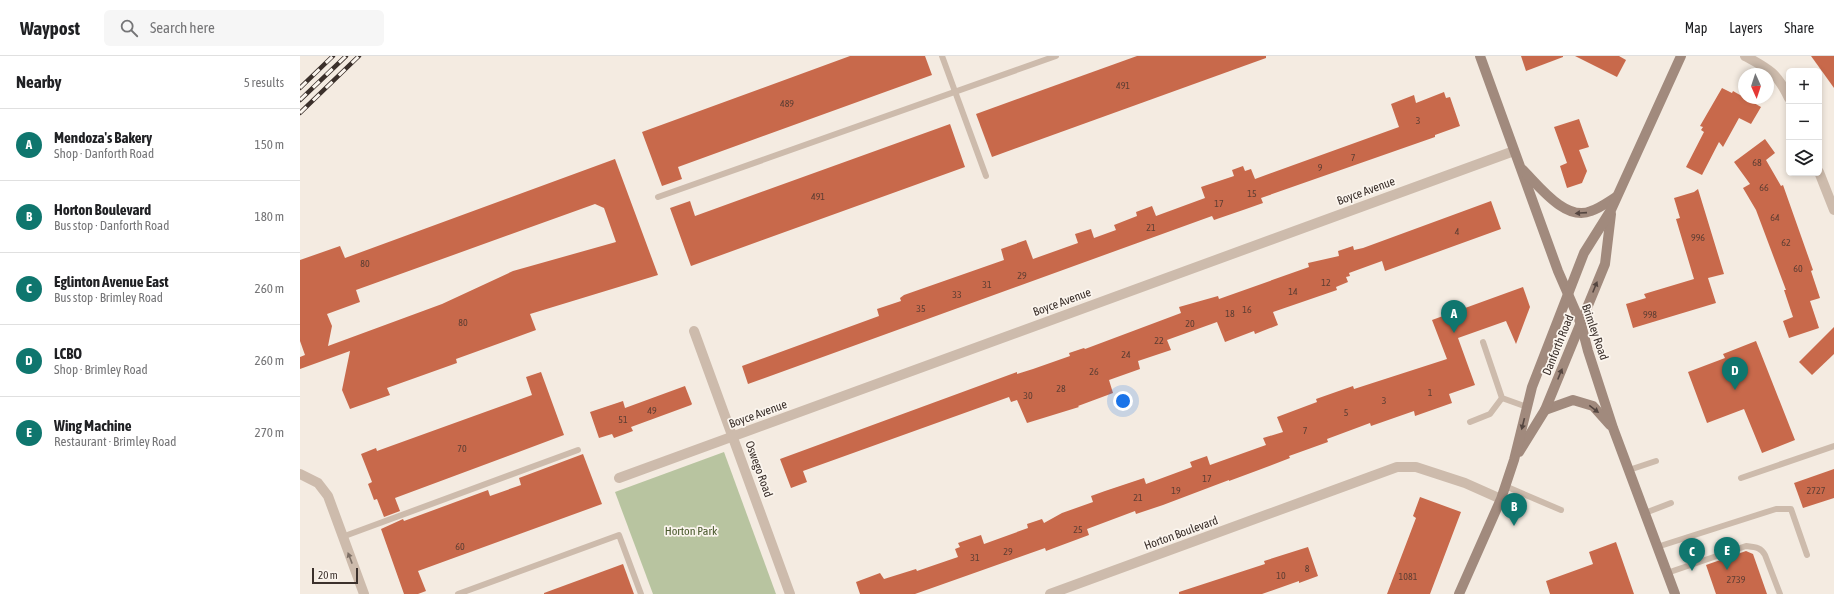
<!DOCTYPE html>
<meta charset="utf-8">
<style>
:root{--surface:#fff;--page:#f6f6f6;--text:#202124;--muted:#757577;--line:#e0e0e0;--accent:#0f766e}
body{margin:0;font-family:"Asap Condensed",sans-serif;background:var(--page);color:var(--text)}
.controls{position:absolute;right:12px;top:12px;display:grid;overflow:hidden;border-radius:6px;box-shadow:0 2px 6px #0003}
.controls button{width:36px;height:36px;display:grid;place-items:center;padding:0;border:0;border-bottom:1px solid var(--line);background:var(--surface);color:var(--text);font:20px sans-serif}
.compass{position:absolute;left:1438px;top:12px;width:36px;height:36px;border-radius:50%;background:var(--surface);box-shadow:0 2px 6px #0003;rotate:177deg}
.scale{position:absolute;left:12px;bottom:10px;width:46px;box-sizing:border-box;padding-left:4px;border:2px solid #3b302b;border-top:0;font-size:11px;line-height:14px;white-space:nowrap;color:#3b302b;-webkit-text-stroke:3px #fbf5ee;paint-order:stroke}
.you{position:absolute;left:823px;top:345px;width:14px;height:14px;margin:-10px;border:3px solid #fff;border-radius:50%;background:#1a73e8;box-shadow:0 0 0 6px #1a73e833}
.badge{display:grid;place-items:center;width:26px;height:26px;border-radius:50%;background:var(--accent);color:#fff;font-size:13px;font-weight:700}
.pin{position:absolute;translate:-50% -33px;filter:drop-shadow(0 1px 2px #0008)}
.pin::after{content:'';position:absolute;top:21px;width:14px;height:12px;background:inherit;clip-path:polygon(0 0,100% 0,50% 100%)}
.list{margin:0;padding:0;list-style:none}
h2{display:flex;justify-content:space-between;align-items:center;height:52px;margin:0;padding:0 16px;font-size:17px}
h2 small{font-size:13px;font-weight:400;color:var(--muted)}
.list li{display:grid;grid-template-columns:26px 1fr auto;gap:12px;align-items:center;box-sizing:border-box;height:72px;padding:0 16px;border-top:1px solid var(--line)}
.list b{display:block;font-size:15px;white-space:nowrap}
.list p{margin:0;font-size:13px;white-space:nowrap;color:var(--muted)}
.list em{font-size:13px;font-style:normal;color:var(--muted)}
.icon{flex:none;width:22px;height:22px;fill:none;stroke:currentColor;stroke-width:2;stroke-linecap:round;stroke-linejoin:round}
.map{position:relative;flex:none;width:1534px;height:538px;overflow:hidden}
header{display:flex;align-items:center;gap:24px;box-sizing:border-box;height:56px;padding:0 20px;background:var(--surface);border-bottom:1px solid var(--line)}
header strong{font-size:19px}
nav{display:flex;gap:22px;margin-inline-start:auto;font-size:14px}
.search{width:280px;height:36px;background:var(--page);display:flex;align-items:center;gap:10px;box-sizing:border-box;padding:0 14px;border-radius:6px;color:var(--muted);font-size:15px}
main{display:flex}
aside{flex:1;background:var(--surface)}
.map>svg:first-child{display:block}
.green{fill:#b8c4a0}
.building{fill:#c8694b;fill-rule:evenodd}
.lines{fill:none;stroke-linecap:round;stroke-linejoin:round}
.service{stroke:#cdbbac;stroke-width:6}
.minor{stroke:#cdbbac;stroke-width:10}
.secondary{stroke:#a18a7d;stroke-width:10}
.rail-casing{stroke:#3b302b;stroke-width:4.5}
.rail{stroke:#fbf5ee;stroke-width:3;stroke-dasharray:9;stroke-linecap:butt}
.oneway{fill:#544640}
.oneway2{fill:#7d6f65}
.labels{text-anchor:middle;stroke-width:3.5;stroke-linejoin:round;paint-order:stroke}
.number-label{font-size:10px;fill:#5e3e33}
.street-label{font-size:12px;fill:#3b302b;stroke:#fbf5ee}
.park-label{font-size:12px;fill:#4a5a2e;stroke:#fbf5ee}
</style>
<header>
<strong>Waypost</strong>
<div class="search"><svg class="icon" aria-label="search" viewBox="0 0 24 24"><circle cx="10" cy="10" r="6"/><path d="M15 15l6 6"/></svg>Search here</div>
<nav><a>Map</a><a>Layers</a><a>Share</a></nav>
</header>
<main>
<aside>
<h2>Nearby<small>5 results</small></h2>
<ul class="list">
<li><span class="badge">A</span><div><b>Mendoza's Bakery</b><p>Shop · Danforth Road</p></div><em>150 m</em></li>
<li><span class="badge">B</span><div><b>Horton Boulevard</b><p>Bus stop · Danforth Road</p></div><em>180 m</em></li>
<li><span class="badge">C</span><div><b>Eglinton Avenue East</b><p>Bus stop · Brimley Road</p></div><em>260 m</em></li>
<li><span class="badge">D</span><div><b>LCBO</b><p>Shop · Brimley Road</p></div><em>260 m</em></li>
<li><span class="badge">E</span><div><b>Wing Machine</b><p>Restaurant · Brimley Road</p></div><em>270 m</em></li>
</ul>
</aside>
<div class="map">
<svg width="1534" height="538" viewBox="0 0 1534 538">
<rect width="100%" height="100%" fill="#f4ebe1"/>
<polygon class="green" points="424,396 476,538 353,538 315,436"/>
<g class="building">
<polygon points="550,0 625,0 632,19 378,111 382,123 362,130 342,76"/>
<polygon points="837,0 966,0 966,2 692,101 676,58"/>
<polygon points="1221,0 1263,0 1263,1 1226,15"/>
<polygon points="1275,0 1319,0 1326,4 1317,21"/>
<polygon points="1511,0 1534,0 1534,32"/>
<polygon points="1422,32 1432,37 1433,35 1461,51 1451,68 1439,62 1423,91 1419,86 1402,119 1386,111 1404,76 1401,74 1403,71 1400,70"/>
<polygon points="1144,36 1146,42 1150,41 1160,70 1135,79 1135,81 961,142 963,147 946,153 914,164 912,160 448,328 442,310 579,260 577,253 601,245 600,242 604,239 704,204 701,193 726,184 733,203 778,187 775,178 791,173 794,182 816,174 814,169 837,160 836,156 852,150 856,160 905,142 901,131 934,120 932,114 943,110 945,115 951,113 955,123 1099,71 1091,48 1114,39 1116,47"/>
<polygon points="1279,63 1289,91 1279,94 1287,115 1282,127 1267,132 1260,110 1267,107 1254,71"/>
<polygon points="650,68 665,111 391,210 370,152 390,145 395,160"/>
<polygon points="1465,83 1475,97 1466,104 1481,130 1483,129 1513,214 1511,215 1520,242 1510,245 1519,272 1489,282 1483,265 1493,261 1484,234 1486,234 1456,154 1443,132 1450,128 1434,106"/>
<path d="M315,103L358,219L230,258L236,274L156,303L157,307L87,332L90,339L50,353L42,334L50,295L0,313V301L5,299L0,285V204L40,190L45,202ZM295,148L304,152L316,186L213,215L142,248L28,290L32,270L27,258L60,246L56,234Z"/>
<polygon points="1398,133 1424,218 1408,222 1416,247 1333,272 1326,248 1346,242 1344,238 1394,223 1376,163 1380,162 1374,142 1394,136"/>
<polygon points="1191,145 1201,173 1085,215 1082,205 1049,217 1050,220 1046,221 1048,226 1036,231 1037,234 973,256 978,269 955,278 954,275 925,286 917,266 867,284 871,294 838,305 840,313 809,324 813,337 778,350 779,351 727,367 717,344 711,346 709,341 503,415 507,426 491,432 480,403 717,316 717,318 733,313 770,300 769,297 784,292 785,293 881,257 879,251 918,240 919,243 1009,211 1008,207 1039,200 1038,195 1053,190 1054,194 1063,192"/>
<polygon points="1223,231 1230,251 1216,288 1206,265 1158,282 1175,329 1149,338 1152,347 1115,360 1114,355 1071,370 1070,367 1027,383 1028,386 989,400 990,402 956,415 929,425 929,424 863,449 836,458 835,455 787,473 789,479 746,495 745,492 615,538 560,538 556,526 580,517 584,523 616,513 617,515 658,501 655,493 660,491 658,487 681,479 684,488 728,472 727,468 742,463 744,467 762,457 793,446 791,440 805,435 844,422 846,428 892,411 890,406 907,400 910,409 966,389 963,382 983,376 977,361 1017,346 1016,343 1053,330 1054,333 1147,303 1132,264"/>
<polygon points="1534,271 1534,298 1512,319 1499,306"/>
<polygon points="1456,285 1495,384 1462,397 1444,353 1407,367 1388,316 1425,302 1423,298"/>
<polygon points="241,316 264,379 95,442 100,455 84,461 77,443 74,444 68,428 72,426 61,398 76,392 77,395 232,339 226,321"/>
<polygon points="385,330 392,348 391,349 331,371 333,375 314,382 312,378 299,382 290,356 323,345 325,352"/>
<polygon points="283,398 302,448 118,515 126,535 118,538 104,538 81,473 103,463 104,465 188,434 190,440 221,429 219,422"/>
<polygon points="1534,413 1534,442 1503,452 1494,427"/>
<polygon points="1120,441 1161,456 1130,538 1087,538 1116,462 1113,460"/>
<polygon points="1316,486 1334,538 1250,538 1246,525 1293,508 1289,496"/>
<polygon points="1008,491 1018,520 999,527 999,525 962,538 879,538 879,536 965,508 964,505"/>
<polygon points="1446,495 1453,498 1467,538 1416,538 1406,509"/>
<polygon points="323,508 334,538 244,538 244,537"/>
</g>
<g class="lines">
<g class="service">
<polyline points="642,0 686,120"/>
<polyline points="358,141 756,0"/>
<polyline points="1183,286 1202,342 1227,351"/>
<polyline points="1170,366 1190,358 1202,342"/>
<polyline points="1329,414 1356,405"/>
<polyline points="1441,422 1534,390"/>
<polyline points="1205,430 1261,454"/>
<polyline points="1345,457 1371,447"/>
<polyline points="42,481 278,394"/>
<polyline points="1357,491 1476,453 1491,453 1507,499"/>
<path d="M1367,517L1446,490C1455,491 1461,491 1465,499L1480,538"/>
<polyline points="158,538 319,479 341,538"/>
</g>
<g class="minor">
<path d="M1445,0C1469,13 1477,17 1489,42"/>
<polyline points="1519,116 1534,154"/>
<polyline points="394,275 490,538"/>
<polyline points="0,418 18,427 28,440 64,538"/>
<polyline points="319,422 1214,95"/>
<polyline points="750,538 1097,411 1116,411 1165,427 1201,443"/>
</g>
<g class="secondary">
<polyline points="1180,0 1258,215 1281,268 1288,295 1313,372 1375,538"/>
<path d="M1223,114C1239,130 1266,166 1291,155C1300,152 1308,146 1316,141"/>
<polyline points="1245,354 1273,344 1293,350 1310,369"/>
<polyline points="1219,396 1245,354 1305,208 1311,158"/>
<polyline points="1159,538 1201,443 1214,404 1232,331 1284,197 1311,154 1381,0"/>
</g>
<defs>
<g id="rail">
<polyline points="0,32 33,0"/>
<polyline points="0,44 46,0"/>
<polyline points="0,57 59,0"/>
</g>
</defs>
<use href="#rail" class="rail-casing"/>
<use href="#rail" class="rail"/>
</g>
<defs><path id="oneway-solid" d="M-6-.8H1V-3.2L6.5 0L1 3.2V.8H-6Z"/></defs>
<g class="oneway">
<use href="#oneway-solid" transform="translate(1281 157) rotate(176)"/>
<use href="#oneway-solid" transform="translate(1295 231) rotate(-68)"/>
<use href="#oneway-solid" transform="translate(1260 318) rotate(-68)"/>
<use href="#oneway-solid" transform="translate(1294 353) rotate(38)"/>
<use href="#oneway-solid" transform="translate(1223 368) rotate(104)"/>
</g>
<use class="oneway2" href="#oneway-solid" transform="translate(50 502) rotate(-111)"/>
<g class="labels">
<g class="number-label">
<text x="823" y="33">491</text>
<text x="487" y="51">489</text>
<text x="1118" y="68">3</text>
<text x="1053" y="105">7</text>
<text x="1457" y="110">68</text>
<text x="1020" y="115">9</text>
<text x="1464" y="135">66</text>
<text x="952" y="141">15</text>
<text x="518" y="144">491</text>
<text x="919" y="151">17</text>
<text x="1475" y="165">64</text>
<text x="851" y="175">21</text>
<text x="1157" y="179">4</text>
<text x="1398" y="185">996</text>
<text x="1486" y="190">62</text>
<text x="65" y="211">80</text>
<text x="1498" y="216">60</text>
<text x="722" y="223">29</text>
<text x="1026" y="230">12</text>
<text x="687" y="232">31</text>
<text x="993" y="239">14</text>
<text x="657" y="242">33</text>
<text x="621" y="256">35</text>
<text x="947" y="257">16</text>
<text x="930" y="261">18</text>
<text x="1350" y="262">998</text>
<text x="163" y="270">80</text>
<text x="890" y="271">20</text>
<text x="859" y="288">22</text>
<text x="826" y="302">24</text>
<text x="794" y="319">26</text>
<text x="761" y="336">28</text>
<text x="1130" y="340">1</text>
<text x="728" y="343">30</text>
<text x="1084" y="348">3</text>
<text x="352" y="358">49</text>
<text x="1046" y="360">5</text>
<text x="323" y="367">51</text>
<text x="1005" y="378">7</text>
<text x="162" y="396">70</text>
<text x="907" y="426">17</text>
<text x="876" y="438">19</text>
<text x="1516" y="438">2727</text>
<text x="838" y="445">21</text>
<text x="778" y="477">25</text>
<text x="160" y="494">60</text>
<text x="708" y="499">29</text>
<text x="675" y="505">31</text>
<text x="1007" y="516">8</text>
<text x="981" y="523">10</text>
<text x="1108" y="524">1081</text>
<text x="1436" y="527">2739</text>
</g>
<g class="street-label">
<text transform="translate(1066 135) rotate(-20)" y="4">Boyce Avenue</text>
<text transform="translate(762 246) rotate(-20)" y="4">Boyce Avenue</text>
<text transform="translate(1295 276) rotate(71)" y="4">Brimley Road</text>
<text transform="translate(1258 289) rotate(-68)" y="4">Danforth Road</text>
<text transform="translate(458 358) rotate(-20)" y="4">Boyce Avenue</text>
<text transform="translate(459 413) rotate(70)" y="4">Oswego Road</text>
<text transform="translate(881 477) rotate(-20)" y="4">Horton Boulevard</text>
</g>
<g class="park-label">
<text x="391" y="479">Horton Park</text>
</g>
</g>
</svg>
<div class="controls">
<button>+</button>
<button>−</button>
<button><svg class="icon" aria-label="layers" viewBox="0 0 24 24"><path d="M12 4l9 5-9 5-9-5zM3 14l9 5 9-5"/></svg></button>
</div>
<svg class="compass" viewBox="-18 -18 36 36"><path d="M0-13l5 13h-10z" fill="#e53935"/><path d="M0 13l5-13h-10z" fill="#757577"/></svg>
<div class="scale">20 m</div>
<div class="you"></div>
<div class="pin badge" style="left:1154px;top:277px">A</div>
<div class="pin badge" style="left:1214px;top:470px">B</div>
<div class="pin badge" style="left:1392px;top:515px">C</div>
<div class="pin badge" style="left:1435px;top:334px">D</div>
<div class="pin badge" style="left:1427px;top:514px">E</div>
</div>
</main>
